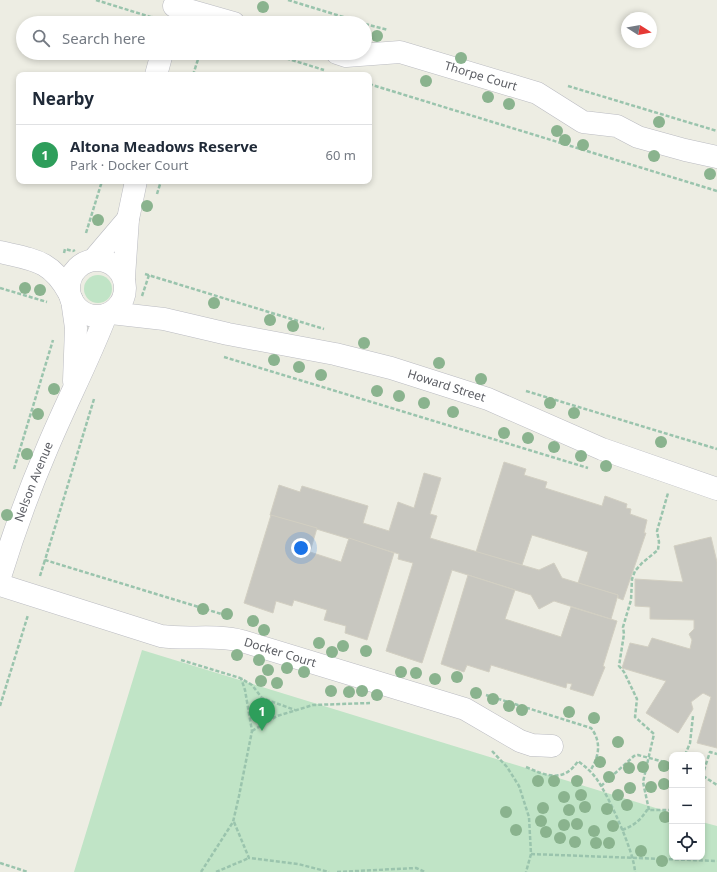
<!DOCTYPE html>
<meta charset="utf-8">
<style>
:root{--surface:#fff;--page:#f6f6f7;--text:#1f2937;--muted:#747a83;--line:#e0e1e3;--accent:#e15e35}
body{margin:0;font-family:"Noto Sans",sans-serif;background:var(--page);color:var(--text)}
.controls{position:absolute;right:12px;bottom:12px;display:grid;overflow:hidden;border-radius:8px;box-shadow:0 2px 6px #0003}
.controls button{width:36px;height:36px;display:grid;place-items:center;padding:0;border:0;border-bottom:1px solid var(--line);background:var(--surface);color:var(--text);font:20px sans-serif}
.compass{position:absolute;left:621px;top:12px;width:36px;height:36px;border-radius:50%;background:var(--surface);box-shadow:0 2px 6px #0003;rotate:101deg}
.you{position:absolute;left:301px;top:548px;width:14px;height:14px;margin:-10px;border:3px solid #fff;border-radius:50%;background:#1a73e8;box-shadow:0 0 0 6px #1a73e833}
.badge{display:grid;place-items:center;width:26px;height:26px;border-radius:50%;background:var(--accent);color:#fff;font-size:13px;font-weight:700}
.pin{position:absolute;translate:-50% -33px;filter:drop-shadow(0 1px 2px #0008)}
.pin::after{content:'';position:absolute;top:21px;width:14px;height:12px;background:inherit;clip-path:polygon(0 0,100% 0,50% 100%)}
.list{margin:0;padding:0;list-style:none}
h2{display:flex;justify-content:space-between;align-items:center;height:52px;margin:0;padding:0 16px;font-size:17px}
h2 small{font-size:13px;font-weight:400;color:var(--muted)}
.list li{display:grid;grid-template-columns:26px 1fr auto;gap:12px;align-items:center;box-sizing:border-box;height:60px;padding:0 16px;border-top:1px solid var(--line)}
.list b{display:block;font-size:15px;white-space:nowrap}
.list p{margin:0;font-size:13px;white-space:nowrap;color:var(--muted)}
.list em{font-size:13px;font-style:normal;color:var(--muted)}
.icon{flex:none;width:22px;height:22px;fill:none;stroke:currentColor;stroke-width:2;stroke-linecap:round;stroke-linejoin:round}
.map{position:relative;flex:none;width:717px;height:872px;overflow:hidden}
.search{position:absolute;background:var(--surface);box-shadow:0 2px 6px #0003;left:16px;top:16px;width:356px;height:44px;display:flex;align-items:center;gap:10px;box-sizing:border-box;padding:0 14px;border-radius:22px;color:var(--muted);font-size:15px}
.panel{position:absolute;background:var(--surface);box-shadow:0 2px 6px #0003;left:16px;top:72px;width:356px;height:112px;border-radius:8px}
.map>svg:first-child{display:block}
.green{fill:#c0e4c6}
.building{fill:#c8c7c0;stroke:#d2cfc2}
.lines{fill:none;stroke-linecap:round;stroke-linejoin:round}
.minor-casing{stroke:#babbc1;stroke-width:23}
.path{stroke:#9ac4ad;stroke-width:2.5;stroke-dasharray:4 2;stroke-linecap:butt}
.minor{stroke:#fff;stroke-width:22}
.tree{fill:#8ab38e}
.labels{text-anchor:middle;stroke-width:4;stroke-linejoin:round;paint-order:stroke}
.street-label{font-size:12px;fill:#5b5d63;stroke:#fff}
</style>
<div class="map">
<svg width="717" height="872" viewBox="0 0 717 872">
<rect width="100%" height="100%" fill="#edede3"/>
<g class="green">
<circle cx="98" cy="289" r="14"/>
<polygon points="142,650 672,813 672,857 702,857 702,822 717,826 717,872 74,872"/>
</g>
<g class="building">
<polygon points="504,462 526,469 524,475 547,482 545,488 602,506 605,496 627,504 626,508 631,509 630,514 647,520 644,533 646,533 623,600 618,598 618,595 578,583 588,552 532,535 522,565 476,552"/>
<polygon points="424,473 441,478 430,514 437,516 430,538 539,570 554,563 562,578 618,595 611,619 554,601 539,609 531,595 452,570 422,663 386,651 413,563 398,559 399,554 270,515 279,485 300,492 302,486 368,506 363,523 389,531 398,502 414,508"/>
<polygon points="271,515 317,528 310,552 341,562 349,538 394,553 367,640 345,633 346,626 324,620 327,610 294,600 292,606 276,601 273,613 244,603"/>
<polygon points="711,537 717,562 717,748 697,743 711,697 703,693 691,702 693,709 678,733 646,713 666,681 622,668 630,643 648,647 652,638 690,649 692,640 689,634 694,629 694,620 650,619 650,607 635,606 635,579 683,582 674,546"/>
<polygon points="468,575 515,590 505,619 561,637 571,607 617,621 603,666 605,667 593,696 570,689 572,684 567,683 566,688 491,665 489,672 467,665 464,672 441,664"/>
</g>
<g class="lines">
<defs>
<g id="minor">
<polyline points="174,6 234,23"/>
<path id="s1" d="M337,53L346,56L400,52L537,93L583,122L617,126L638,137L685,150L717,157"/>
<polyline points="156,75 162,53"/>
<path d="M0,252C34,260 51,260 69,293"/>
<polyline points="94,259 128,219"/>
<circle cx="97" cy="288" r="28"/>
<polyline points="124,277 128,219 136,181"/>
<polyline points="72,300 76,328 74,381"/>
<path id="s2" d="M111,313L164,319L228,334L335,354L391,368L488,399L602,449L717,489"/>
<path id="s3" d="M0,577C13,535 28,493 46,451C65,405 88,362 106,315"/>
<path id="s4" d="M0,585L161,636C188,640 216,634 242,641L465,709L520,741L532,745L552,746"/>
</g>
</defs>
<use href="#minor" class="minor-casing"/>
<g class="path">
<polyline points="96,0 157,19"/>
<polyline points="288,0 363,23"/>
<polyline points="151,23 153,16"/>
<polyline points="365,24 388,30"/>
<polyline points="269,53 324,70"/>
<polyline points="193,75 200,53"/>
<polyline points="369,84 717,191"/>
<polyline points="568,86 717,131"/>
<polyline points="157,194 161,181"/>
<polyline points="86,233 102,181"/>
<polyline points="64,253 65,249 73,251 75,250"/>
<polyline points="145,274 324,329"/>
<polyline points="0,288 47,302"/>
<polyline points="142,296 149,275"/>
<polyline points="224,357 588,468"/>
<polyline points="526,391 717,449"/>
<polyline points="94,399 45,560 228,616"/>
<polyline points="14,469 53,340"/>
<polyline points="40,576 45,560"/>
<polyline points="181,660 240,678 252,685 262,698 295,710"/>
<path d="M486,695L591,728C602,742 599,757 590,771"/>
<polyline points="0,706 28,615"/>
<polyline points="252,731 277,716 313,705 370,703"/>
<polyline points="492,751 507,767 519,786 529,817 531,854 526,872"/>
<polyline points="685,755 690,743 693,716"/>
<path d="M526,767C546,776 564,783 578,761C586,767 593,773 598,781C610,799 634,852 635,872"/>
<polyline points="702,776 710,752 717,754"/>
<polyline points="703,776 717,785"/>
<polyline points="601,786 634,756 638,755 672,764"/>
<polyline points="649,810 643,782 654,734 635,717 637,699 624,672 619,666 624,634 623,627 631,600 632,579 635,571 642,563 658,550 659,542 657,531 668,493"/>
<polyline points="234,822 249,858 298,864 329,872"/>
<path d="M622,830C633,826 640,821 647,810H672"/>
<polyline points="531,854 717,861"/>
<polyline points="0,863 28,872"/>
<polyline points="201,872 233,822 239,796 252,731 245,690 241,678"/>
<polyline points="216,872 249,858"/>
<polyline points="337,872 416,868 425,872"/>
</g>
<use href="#minor" class="minor"/>
</g>
<g class="tree">
<circle cx="263" cy="7" r="6"/>
<circle cx="377" cy="36" r="6"/>
<circle cx="461" cy="58" r="6"/>
<circle cx="426" cy="81" r="6"/>
<circle cx="488" cy="97" r="6"/>
<circle cx="509" cy="104" r="6"/>
<circle cx="659" cy="122" r="6"/>
<circle cx="557" cy="131" r="6"/>
<circle cx="565" cy="140" r="6"/>
<circle cx="583" cy="145" r="6"/>
<circle cx="654" cy="156" r="6"/>
<circle cx="710" cy="174" r="6"/>
<circle cx="147" cy="206" r="6"/>
<circle cx="98" cy="220" r="6"/>
<circle cx="25" cy="288" r="6"/>
<circle cx="40" cy="290" r="6"/>
<circle cx="214" cy="303" r="6"/>
<circle cx="270" cy="320" r="6"/>
<circle cx="293" cy="326" r="6"/>
<circle cx="364" cy="343" r="6"/>
<circle cx="274" cy="360" r="6"/>
<circle cx="439" cy="363" r="6"/>
<circle cx="299" cy="367" r="6"/>
<circle cx="321" cy="375" r="6"/>
<circle cx="481" cy="379" r="6"/>
<circle cx="54" cy="389" r="6"/>
<circle cx="377" cy="391" r="6"/>
<circle cx="399" cy="396" r="6"/>
<circle cx="424" cy="403" r="6"/>
<circle cx="550" cy="403" r="6"/>
<circle cx="453" cy="412" r="6"/>
<circle cx="574" cy="413" r="6"/>
<circle cx="38" cy="414" r="6"/>
<circle cx="504" cy="433" r="6"/>
<circle cx="528" cy="438" r="6"/>
<circle cx="661" cy="442" r="6"/>
<circle cx="554" cy="447" r="6"/>
<circle cx="27" cy="454" r="6"/>
<circle cx="581" cy="456" r="6"/>
<circle cx="606" cy="466" r="6"/>
<circle cx="7" cy="515" r="6"/>
<circle cx="203" cy="609" r="6"/>
<circle cx="227" cy="614" r="6"/>
<circle cx="253" cy="621" r="6"/>
<circle cx="264" cy="630" r="6"/>
<circle cx="319" cy="643" r="6"/>
<circle cx="343" cy="646" r="6"/>
<circle cx="366" cy="651" r="6"/>
<circle cx="332" cy="652" r="6"/>
<circle cx="237" cy="655" r="6"/>
<circle cx="259" cy="660" r="6"/>
<circle cx="287" cy="668" r="6"/>
<circle cx="268" cy="670" r="6"/>
<circle cx="304" cy="672" r="6"/>
<circle cx="401" cy="672" r="6"/>
<circle cx="416" cy="673" r="6"/>
<circle cx="457" cy="677" r="6"/>
<circle cx="435" cy="679" r="6"/>
<circle cx="261" cy="681" r="6"/>
<circle cx="277" cy="683" r="6"/>
<circle cx="331" cy="691" r="6"/>
<circle cx="362" cy="691" r="6"/>
<circle cx="349" cy="692" r="6"/>
<circle cx="476" cy="693" r="6"/>
<circle cx="377" cy="695" r="6"/>
<circle cx="493" cy="699" r="6"/>
<circle cx="509" cy="706" r="6"/>
<circle cx="522" cy="710" r="6"/>
<circle cx="569" cy="712" r="6"/>
<circle cx="594" cy="718" r="6"/>
<circle cx="618" cy="742" r="6"/>
<circle cx="600" cy="762" r="6"/>
<circle cx="664" cy="766" r="6"/>
<circle cx="643" cy="767" r="6"/>
<circle cx="629" cy="768" r="6"/>
<circle cx="609" cy="777" r="6"/>
<circle cx="538" cy="781" r="6"/>
<circle cx="554" cy="781" r="6"/>
<circle cx="577" cy="781" r="6"/>
<circle cx="664" cy="784" r="6"/>
<circle cx="651" cy="787" r="6"/>
<circle cx="630" cy="788" r="6"/>
<circle cx="581" cy="795" r="6"/>
<circle cx="618" cy="795" r="6"/>
<circle cx="564" cy="797" r="6"/>
<circle cx="627" cy="805" r="6"/>
<circle cx="585" cy="807" r="6"/>
<circle cx="543" cy="808" r="6"/>
<circle cx="607" cy="809" r="6"/>
<circle cx="569" cy="810" r="6"/>
<circle cx="506" cy="812" r="6"/>
<circle cx="665" cy="817" r="6"/>
<circle cx="541" cy="821" r="6"/>
<circle cx="577" cy="824" r="6"/>
<circle cx="564" cy="825" r="6"/>
<circle cx="613" cy="826" r="6"/>
<circle cx="516" cy="830" r="6"/>
<circle cx="594" cy="831" r="6"/>
<circle cx="546" cy="832" r="6"/>
<circle cx="560" cy="838" r="6"/>
<circle cx="575" cy="842" r="6"/>
<circle cx="596" cy="843" r="6"/>
<circle cx="609" cy="843" r="6"/>
<circle cx="641" cy="851" r="6"/>
<circle cx="662" cy="861" r="6"/>
</g>
<g class="labels">
<g class="street-label">
<text dy="4" stroke="none"><textPath href="#s1" startOffset="148">Thorpe Court</textPath></text>
<text dy="4" stroke="none"><textPath href="#s2" startOffset="344">Howard Street</textPath></text>
<text dy="4" stroke="none"><textPath href="#s3" startOffset="101">Nelson Avenue</textPath></text>
<text dy="4" stroke="none"><textPath href="#s4" startOffset="290">Docker Court</textPath></text>
</g>
</g>
</svg>
<div class="controls">
<button>+</button>
<button>−</button>
<button><svg class="icon" aria-label="locate" viewBox="0 0 24 24"><circle cx="12" cy="12" r="6"/><path d="M12 2v4M12 18v4M2 12h4M18 12h4"/></svg></button>
</div>
<svg class="compass" viewBox="-18 -18 36 36"><path d="M0-13l5 13h-10z" fill="#e53935"/><path d="M0 13l5-13h-10z" fill="#747a83"/></svg>
<div class="you"></div>
<div class="pin badge" style="left:262px;top:731px;background:#2e9e5b">1</div>
<div class="search"><svg class="icon" aria-label="search" viewBox="0 0 24 24"><circle cx="10" cy="10" r="6"/><path d="M15 15l6 6"/></svg>Search here</div>
<section class="panel">
<h2>Nearby<small></small></h2>
<ul class="list">
<li><span class="badge" style="background:#2e9e5b">1</span><div><b>Altona Meadows Reserve</b><p>Park · Docker Court</p></div><em>60 m</em></li>
</ul>
</section>
</div>
